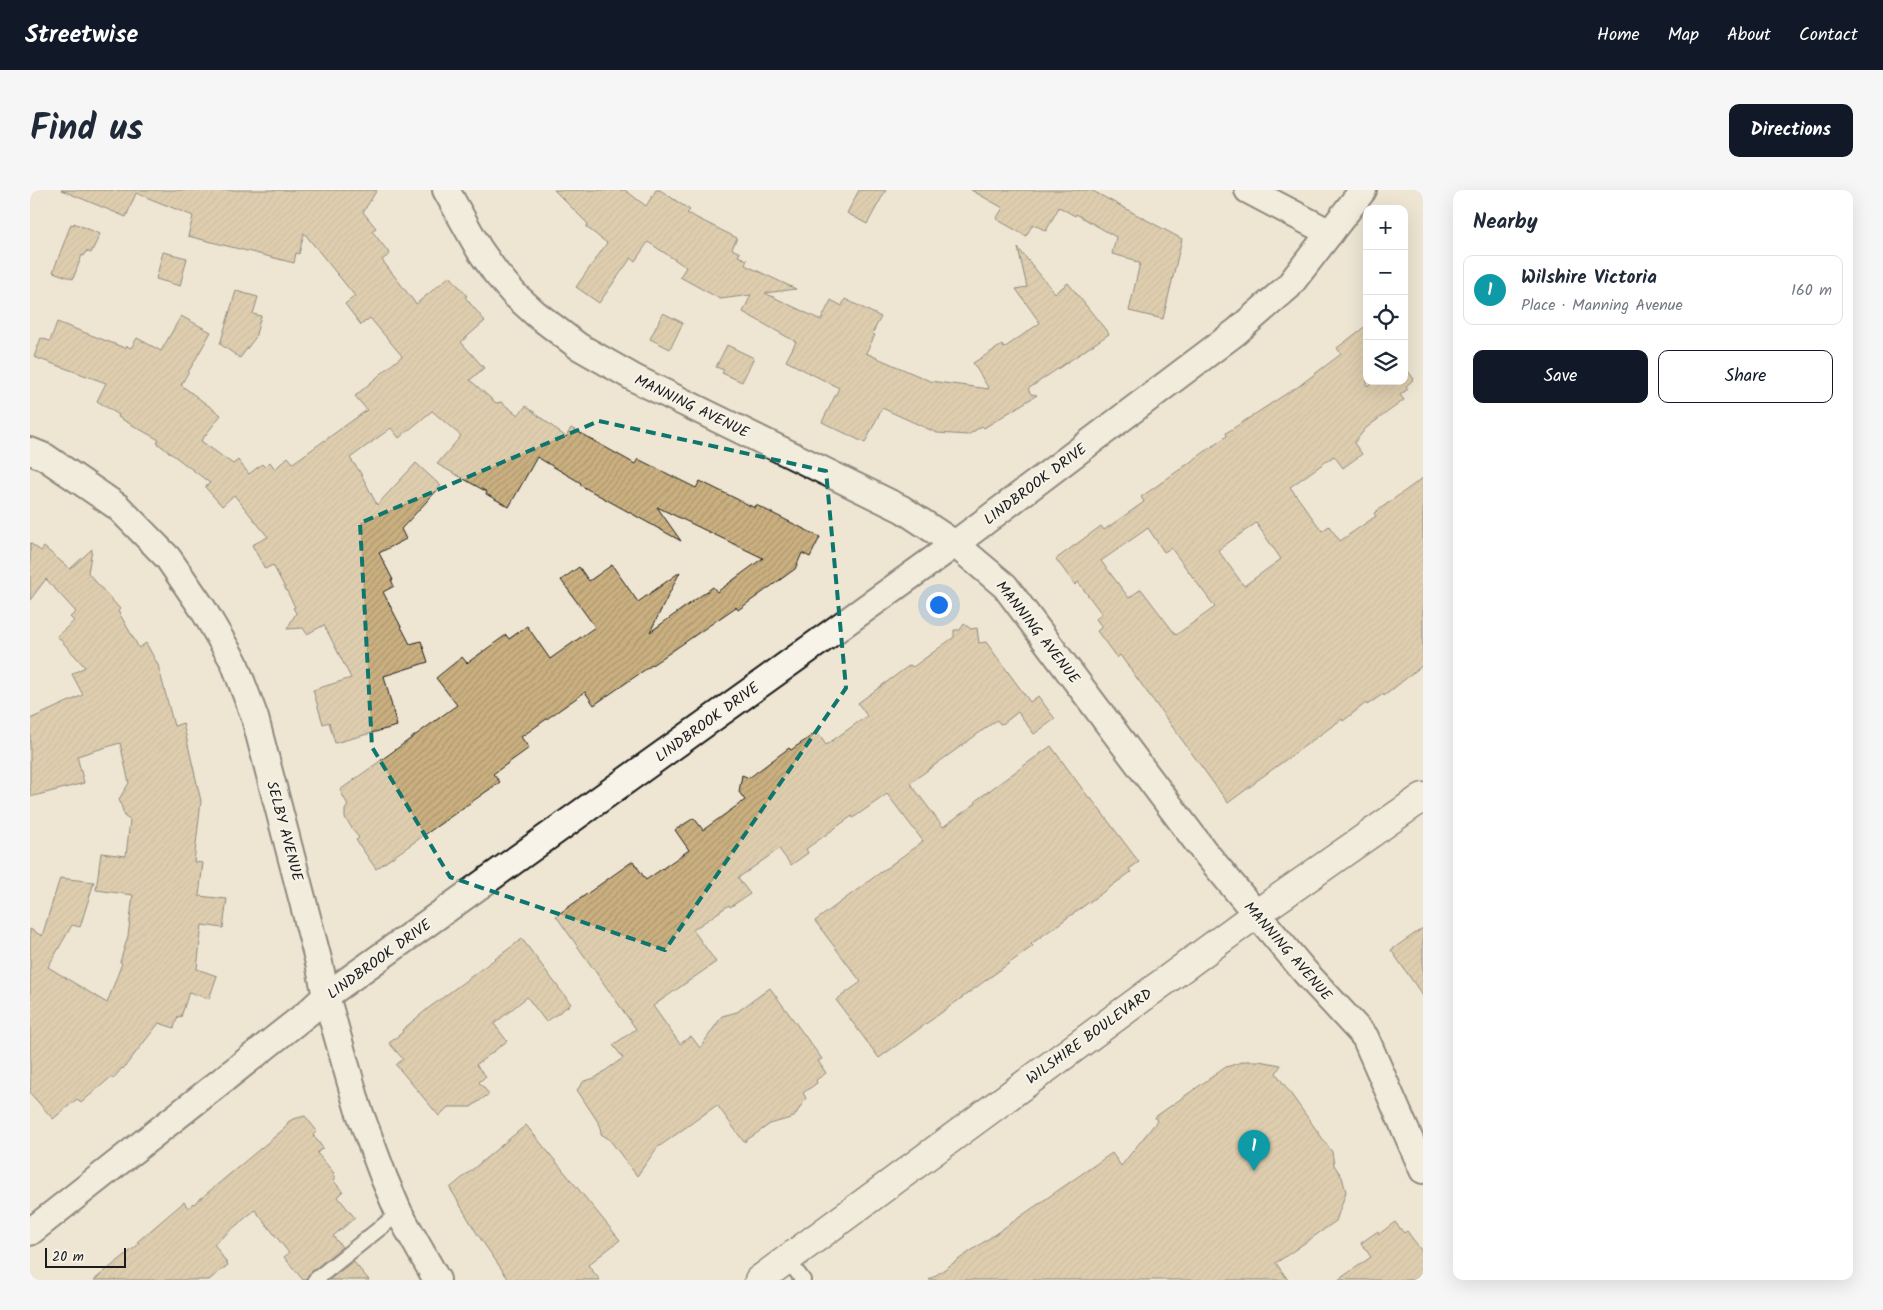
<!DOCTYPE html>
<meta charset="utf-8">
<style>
:root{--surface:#fff;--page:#f6f6f7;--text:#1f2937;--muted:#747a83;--line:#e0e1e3;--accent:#111827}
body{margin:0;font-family:Kalam,sans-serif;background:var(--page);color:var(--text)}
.controls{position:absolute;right:15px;top:15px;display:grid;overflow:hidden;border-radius:10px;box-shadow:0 5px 20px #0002}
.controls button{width:45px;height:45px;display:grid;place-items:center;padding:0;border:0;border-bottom:1px solid var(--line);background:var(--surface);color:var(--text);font:25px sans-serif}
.scale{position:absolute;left:15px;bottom:12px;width:81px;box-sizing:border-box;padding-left:5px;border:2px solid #1c1c1c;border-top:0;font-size:14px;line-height:18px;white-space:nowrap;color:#1c1c1c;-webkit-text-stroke:4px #f7f3e8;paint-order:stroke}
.you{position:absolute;left:908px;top:414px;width:18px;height:18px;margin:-12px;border:4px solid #fff;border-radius:50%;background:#1a73e8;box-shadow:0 0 0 8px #1a73e833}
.badge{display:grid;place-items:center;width:32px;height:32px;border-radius:50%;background:var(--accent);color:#fff;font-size:16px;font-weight:700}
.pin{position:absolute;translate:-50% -41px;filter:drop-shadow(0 1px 2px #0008)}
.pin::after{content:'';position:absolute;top:26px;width:18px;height:15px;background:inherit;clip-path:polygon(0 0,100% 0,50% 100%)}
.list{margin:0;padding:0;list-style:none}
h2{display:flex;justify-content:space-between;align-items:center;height:65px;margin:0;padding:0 20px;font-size:21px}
h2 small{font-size:16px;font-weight:400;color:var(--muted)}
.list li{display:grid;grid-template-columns:32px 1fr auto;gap:15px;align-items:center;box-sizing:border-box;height:70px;margin:0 10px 10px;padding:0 10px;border:1px solid var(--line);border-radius:10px}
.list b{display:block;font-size:19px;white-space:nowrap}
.list p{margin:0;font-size:16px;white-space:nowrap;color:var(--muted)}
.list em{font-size:16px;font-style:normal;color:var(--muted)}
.actions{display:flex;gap:10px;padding:15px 20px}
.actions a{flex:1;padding:11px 0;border:1px solid var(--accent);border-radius:10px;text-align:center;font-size:18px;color:var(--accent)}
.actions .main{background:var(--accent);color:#fff}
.icon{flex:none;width:28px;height:28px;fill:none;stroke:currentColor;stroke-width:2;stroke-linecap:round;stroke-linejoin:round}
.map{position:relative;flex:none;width:1393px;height:1090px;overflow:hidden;border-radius:10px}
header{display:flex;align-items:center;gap:30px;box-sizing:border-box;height:70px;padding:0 25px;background:var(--accent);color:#fff}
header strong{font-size:24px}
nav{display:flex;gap:28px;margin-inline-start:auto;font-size:18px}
.intro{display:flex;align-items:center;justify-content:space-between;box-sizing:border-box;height:120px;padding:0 30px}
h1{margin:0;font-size:35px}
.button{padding:12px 22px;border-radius:10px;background:var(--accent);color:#fff;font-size:18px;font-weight:700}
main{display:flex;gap:30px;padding:0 30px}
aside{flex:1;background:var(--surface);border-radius:10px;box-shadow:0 5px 20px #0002}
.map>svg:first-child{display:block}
.building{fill:url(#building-hatch);stroke:#1c1c1c;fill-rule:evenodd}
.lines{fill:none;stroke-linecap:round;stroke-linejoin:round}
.service-casing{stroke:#1c1c1c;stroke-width:18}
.minor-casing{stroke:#1c1c1c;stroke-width:30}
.primary-casing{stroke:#1c1c1c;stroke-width:31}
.service{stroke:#f7f3e8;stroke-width:14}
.minor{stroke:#f7f3e8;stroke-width:26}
.primary{stroke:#f7f3e8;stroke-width:28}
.marked{fill:none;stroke:#0f766e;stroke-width:4;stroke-dasharray:10 6;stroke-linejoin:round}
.labels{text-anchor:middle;stroke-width:4;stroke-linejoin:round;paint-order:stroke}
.street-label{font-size:15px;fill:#1c1c1c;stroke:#f7f3e8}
</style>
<header>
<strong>Streetwise</strong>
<nav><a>Home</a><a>Map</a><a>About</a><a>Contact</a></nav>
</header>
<div class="intro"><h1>Find us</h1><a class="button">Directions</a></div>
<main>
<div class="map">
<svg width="1393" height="1090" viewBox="0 0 1393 1090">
<defs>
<pattern id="building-hatch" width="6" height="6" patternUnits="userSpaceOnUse" patternTransform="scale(1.25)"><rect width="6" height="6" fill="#cab080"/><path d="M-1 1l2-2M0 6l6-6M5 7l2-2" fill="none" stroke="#ad976e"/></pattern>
</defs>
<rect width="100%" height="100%" fill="#eee6d3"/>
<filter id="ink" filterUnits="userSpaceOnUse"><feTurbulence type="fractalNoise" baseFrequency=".02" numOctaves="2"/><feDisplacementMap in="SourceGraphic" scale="10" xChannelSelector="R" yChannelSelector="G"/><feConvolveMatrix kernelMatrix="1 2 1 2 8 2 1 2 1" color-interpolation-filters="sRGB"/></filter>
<g filter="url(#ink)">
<g class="building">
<polygon points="31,0 347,0 333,22 346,38 342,41 360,64 352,70 386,114 420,86 437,106 435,107 455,131 431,152 454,178 440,190 466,213 471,212 488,225 496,216 536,247 541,238 605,274 608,269 666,298 670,291 725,318 726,315 790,347 780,367 772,363 765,379 708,420 706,417 564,515 555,502 491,547 499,558 463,584 470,592 346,679 326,650 329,648 315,628 315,620 318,615 310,600 427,515 406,488 432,467 437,473 476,445 479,449 497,436 520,469 565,437 531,390 549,377 559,391 582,375 608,412 650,382 620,442 683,397 687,402 733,368 627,317 651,351 550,295 551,293 507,267 479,317 456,304 457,302 407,274 431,246 402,221 369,248 361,238 320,268 330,282 347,315 386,273 411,296 371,339 376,349 349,363 363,390 361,390 364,396 353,402 380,454 391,451 398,472 354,486 367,536 305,553 299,532 293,534 283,500 321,488 294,435 277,444 273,438 257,439 266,423 263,418 265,417 243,375 235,379 222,355 238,347 204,305 192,316 175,297 180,293 127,253 129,250 88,227 89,225 67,211 76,193 4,167 11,148 20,151 27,132 95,158 97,156 101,158 107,148 131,161 151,126 181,142 151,195 191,225 171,251 203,274 208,270 219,284 232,274 235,277 240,272 245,279 258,267 263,273 337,220 325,206 372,166 340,128 331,135 315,114 325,106 274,43 269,64 266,63 264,73 158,46 163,26 106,3 96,27"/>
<polygon points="524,0 595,0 616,16 626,0 630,0 660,20 657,23 707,48 702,59 710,63 708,66 717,70 715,75 766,99 735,103 791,130 801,110 812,116 815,109 851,127 842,144 845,145 836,163 900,191 959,199 943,173 972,155 974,158 1010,133 986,99 997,97 988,58 1025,103 1038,93 1079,144 998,199 1001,204 1007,205 954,238 952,236 938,245 907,243 852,218 835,253 792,232 809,198 756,171 766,152 713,122 721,105 690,109 650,87 656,77 618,52 605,71 601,68 569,113 546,97 577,53 556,37 558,34"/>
<polygon points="829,0 856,0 837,34 817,23"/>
<polygon points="941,0 1061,0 1152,49 1133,129 1099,121 1110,73 1104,72 1105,70 1082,64 1086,47 1046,24 1045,26 1029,17 1016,41 1003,34 996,46 966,29 973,18"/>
<polygon points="44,33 70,44 61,63 56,61 54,66 52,65 43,89 23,82 41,34 44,35"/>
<polygon points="133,62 157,68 150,96 126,89"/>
<polygon points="206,101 228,107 223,124 231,126 225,148 210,168 190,154"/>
<polygon points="633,123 653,133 640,159 620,149"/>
<path d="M1337,135V196L1345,191H1374V176L1384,189L1376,196L1378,199L1370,205L1374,210L1336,238L1324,253L1332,264L1313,278L1304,266L1260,297L1292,341L1299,336L1310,351L1346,326L1344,323L1393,288V475L1354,506L1353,504L1337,515L1336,513L1313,531L1312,529L1225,592V593L1198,613L1090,465L1087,468L1067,441L1072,437L1066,429L1072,424L1048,392L1045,395L1026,369L1071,336L1074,340L1114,312L1111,307L1197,246L1196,243L1265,198V199L1311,164L1307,158ZM1226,333L1251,369L1214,396L1188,360ZM1118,338L1134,362L1141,358L1185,417L1146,445L1111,399L1099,408L1071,371Z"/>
<polygon points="697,155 724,168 712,192 692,183 694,180 686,177"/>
<polygon points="0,353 11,361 14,357 40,379 62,359 58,383 90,419 88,421 109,458 116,453 128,475 144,536 153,533 171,611 164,672 173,673 169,706 197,709 193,738 172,735 167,779 187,786 179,809 159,802 151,827 148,826 144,838 129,833 93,879 92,878 83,889 81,887 51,913 47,909 23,929 0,903 0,739 12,746 30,688 64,692 50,737 42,735 18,777 77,813 92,773 90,772 98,746 103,705 66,700 71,663 96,666 100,630 95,627 89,609 99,593 90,553 47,566 54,593 0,607 0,529 53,505 42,484 55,477 27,446 44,431 40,427 46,422 16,389 0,410"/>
<polygon points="934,434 941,439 947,438 949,453 956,452 1000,512 1008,506 1025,529 1004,544 988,522 974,533 970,534 967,530 880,593 913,637 946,613 945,611 1021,556 1059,608 1060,607 1109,672 1099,679 1101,682 1001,754 1003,756 849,868 806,810 831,792 785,731 893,651 857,604 823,628 822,626 776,659 778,663 761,675 749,659 708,688 720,704 700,717 699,715 663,740 686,772 623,816 650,854 661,846 670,858 692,826 707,822 740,798 792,869 788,871 796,883 786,890 787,893 773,903 776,908 764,927 740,934 714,952 687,915 627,958 607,986 579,949 571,944 570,935 547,900 554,891 565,888 593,868 583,855 606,839 526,726 603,671 616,690 659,660 645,640 664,628 673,640 715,610 709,602 712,585 719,588 759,558 761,560 787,542 796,555 837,526 828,513 880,475 883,477 924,447 924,440 930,440"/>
<polygon points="1393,738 1393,806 1361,760"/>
<polygon points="492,749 541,814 516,832 497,807 464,834 477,851 446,875 456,886 449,892 459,904 441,917 418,917 409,926 366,875 373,869 359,853 373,842 372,840 400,817"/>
<polygon points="1215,871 1229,871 1251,875 1246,883 1302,962 1304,975 1312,987 1316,1002 1306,1031 1246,1073 1258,1090 899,1090 1082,963 1091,976 1127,931 1125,927 1196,877"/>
<polygon points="275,926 287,941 283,945 293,958 287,963 304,983 302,984 306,988 303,990 313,1002 308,1007 325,1028 303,1046 312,1057 280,1083 276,1090 273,1090 254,1067 259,1063 225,1020 184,1054 198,1075 179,1090 64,1090 109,1054 107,1052 154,1012 158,1018 163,1013 164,1014 255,938 258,932 263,929"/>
<polygon points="496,935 590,1050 558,1075 570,1090 479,1090 446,1042 420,998"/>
<polygon points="1365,1032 1374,1043 1377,1041 1393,1063 1393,1090 1308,1090 1341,1067 1331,1053 1348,1041 1349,1044"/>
<polygon points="323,1071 339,1090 299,1090"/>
</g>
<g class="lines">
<defs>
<g id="service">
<polyline points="757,1069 773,1090"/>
<polyline points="285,1090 369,1023"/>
</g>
<g id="minor">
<polyline points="416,0 449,59 466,83 484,104 506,124 548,156 606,189 872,319 925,354 975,396 1173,660 1275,782 1335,847 1393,980"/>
<polyline points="1218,0 1300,43"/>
<polyline points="0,261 15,267 88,317 138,368 173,419 204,472 225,528 289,773 296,806 328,918 354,988 369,1023 407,1090"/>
<polyline points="0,1042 279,822 296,806 925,354 1206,142 1258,97 1333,0"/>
</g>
<polyline id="primary" points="729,1090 1226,724 1393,607"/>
</defs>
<use href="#service" class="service-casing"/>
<use href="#minor" class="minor-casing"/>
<use href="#primary" class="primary-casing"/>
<use href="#service" class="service"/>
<use href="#minor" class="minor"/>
<use href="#primary" class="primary"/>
</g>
</g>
<path d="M0 0H1393V1090H0ZM569,231L796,281L816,498L635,760L420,687L342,557L330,333Z" fill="#eee6d3" fill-opacity=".55" fill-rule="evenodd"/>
<path class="marked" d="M569,231L796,281L816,498L635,760L420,687L342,557L330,333Z"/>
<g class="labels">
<g class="street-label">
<text transform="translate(662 216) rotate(26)" y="5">MANNING AVENUE</text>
<text transform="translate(1005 294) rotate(-37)" y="5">LINDBROOK DRIVE</text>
<text transform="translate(1008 442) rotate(52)" y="5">MANNING AVENUE</text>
<text transform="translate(677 532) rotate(-36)" y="5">LINDBROOK DRIVE</text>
<text transform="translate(255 641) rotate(75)" y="5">SELBY AVENUE</text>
<text transform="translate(1258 761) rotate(49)" y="5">MANNING AVENUE</text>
<text transform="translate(349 769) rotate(-36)" y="5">LINDBROOK DRIVE</text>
<text transform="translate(1059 846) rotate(-36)" y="5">WILSHIRE BOULEVARD</text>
</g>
</g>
</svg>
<div class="controls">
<button>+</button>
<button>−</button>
<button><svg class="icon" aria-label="locate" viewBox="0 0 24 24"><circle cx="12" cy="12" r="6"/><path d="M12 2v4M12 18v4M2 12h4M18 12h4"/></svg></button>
<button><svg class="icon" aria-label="layers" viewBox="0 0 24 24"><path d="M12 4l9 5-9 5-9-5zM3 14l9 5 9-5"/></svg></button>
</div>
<div class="scale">20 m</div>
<div class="you"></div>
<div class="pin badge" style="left:1224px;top:981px;background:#0f9aa8">1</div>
</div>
<aside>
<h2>Nearby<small></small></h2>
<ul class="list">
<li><span class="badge" style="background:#0f9aa8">1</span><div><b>Wilshire Victoria</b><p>Place · Manning Avenue</p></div><em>160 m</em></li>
</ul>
<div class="actions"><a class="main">Save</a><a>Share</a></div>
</aside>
</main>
